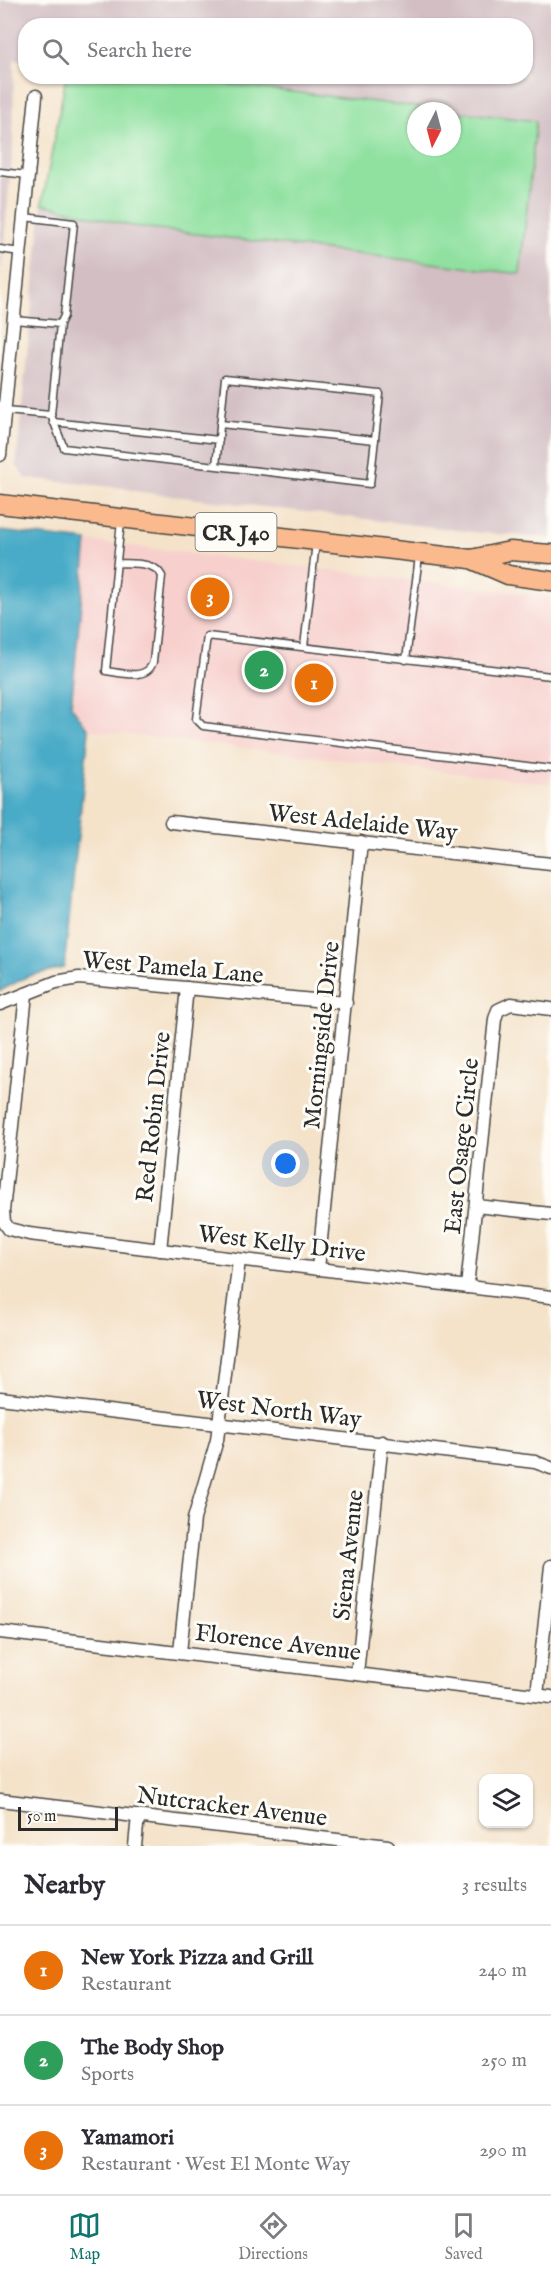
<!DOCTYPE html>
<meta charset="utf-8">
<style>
:root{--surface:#fff;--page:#f2f2f3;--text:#2b2b33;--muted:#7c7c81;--line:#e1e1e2;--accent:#0f766e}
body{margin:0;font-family:"IM FELL English",serif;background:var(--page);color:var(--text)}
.controls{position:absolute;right:18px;bottom:18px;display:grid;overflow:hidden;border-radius:12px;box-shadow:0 2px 4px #0004}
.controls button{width:54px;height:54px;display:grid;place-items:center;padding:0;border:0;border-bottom:2px solid var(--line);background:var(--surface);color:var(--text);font:30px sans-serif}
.compass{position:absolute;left:407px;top:102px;width:54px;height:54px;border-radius:50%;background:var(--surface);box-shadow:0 2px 4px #0004;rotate:186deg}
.scale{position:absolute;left:18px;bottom:15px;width:100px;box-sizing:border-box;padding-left:6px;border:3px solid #2b2b2b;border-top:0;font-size:16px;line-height:21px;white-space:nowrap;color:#2b2b2b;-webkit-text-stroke:4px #fdfcf7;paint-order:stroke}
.you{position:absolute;left:286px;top:1164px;width:21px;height:21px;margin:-15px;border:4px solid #fff;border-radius:50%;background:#1a73e8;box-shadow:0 0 0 9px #1a73e833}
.badge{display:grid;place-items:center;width:39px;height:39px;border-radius:50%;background:var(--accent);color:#fff;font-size:20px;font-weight:700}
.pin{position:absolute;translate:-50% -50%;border:3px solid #fff;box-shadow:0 2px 6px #0006}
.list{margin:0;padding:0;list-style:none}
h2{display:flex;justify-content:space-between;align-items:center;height:78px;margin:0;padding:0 24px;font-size:26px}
h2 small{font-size:20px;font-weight:400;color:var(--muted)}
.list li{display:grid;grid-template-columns:39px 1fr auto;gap:18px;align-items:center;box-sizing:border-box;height:90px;padding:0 24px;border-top:2px solid var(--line)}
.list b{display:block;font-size:22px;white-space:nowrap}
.list p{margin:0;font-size:20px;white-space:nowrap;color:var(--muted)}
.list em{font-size:20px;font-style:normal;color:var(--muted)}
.icon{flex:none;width:33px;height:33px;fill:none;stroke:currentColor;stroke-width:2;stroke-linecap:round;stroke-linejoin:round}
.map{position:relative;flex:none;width:551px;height:1846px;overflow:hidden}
.search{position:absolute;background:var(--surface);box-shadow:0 2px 4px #0004;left:18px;right:18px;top:18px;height:66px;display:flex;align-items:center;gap:15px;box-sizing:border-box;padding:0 21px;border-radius:24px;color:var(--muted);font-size:22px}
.sheet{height:348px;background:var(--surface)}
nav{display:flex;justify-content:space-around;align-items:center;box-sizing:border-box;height:84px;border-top:2px solid var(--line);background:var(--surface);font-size:16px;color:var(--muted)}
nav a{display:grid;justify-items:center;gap:3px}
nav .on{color:var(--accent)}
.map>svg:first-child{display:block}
.built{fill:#f7d0cd}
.industrial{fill:#d2bec3}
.green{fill:#90e1a0;stroke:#5e8666;stroke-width:1.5}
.water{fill:#48abc7;stroke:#3a6b79;stroke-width:1.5}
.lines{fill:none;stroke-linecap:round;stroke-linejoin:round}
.lane-casing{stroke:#494643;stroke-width:9}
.street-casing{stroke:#494643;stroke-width:15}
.primary-casing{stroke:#494643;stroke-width:21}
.lane{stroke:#fff;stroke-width:6}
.street{stroke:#fff;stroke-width:12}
.primary{stroke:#fbba8d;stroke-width:18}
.labels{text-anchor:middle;stroke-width:6;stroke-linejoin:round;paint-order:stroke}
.shield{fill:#fdfcf7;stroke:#6a6a68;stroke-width:1.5}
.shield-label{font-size:22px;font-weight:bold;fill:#2b2b2b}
.street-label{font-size:24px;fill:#2b2b2b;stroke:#fdfcf7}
</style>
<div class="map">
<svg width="551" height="1846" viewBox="0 0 551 1846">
<rect width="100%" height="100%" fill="#fdfcf7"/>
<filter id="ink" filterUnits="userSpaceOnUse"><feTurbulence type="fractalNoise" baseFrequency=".0167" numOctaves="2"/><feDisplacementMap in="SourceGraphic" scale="12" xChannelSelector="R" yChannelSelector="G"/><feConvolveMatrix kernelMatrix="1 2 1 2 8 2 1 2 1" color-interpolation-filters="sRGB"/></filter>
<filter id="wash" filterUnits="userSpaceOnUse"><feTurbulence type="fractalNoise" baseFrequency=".008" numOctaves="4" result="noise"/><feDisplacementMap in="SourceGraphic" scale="24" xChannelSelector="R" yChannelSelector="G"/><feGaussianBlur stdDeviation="1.35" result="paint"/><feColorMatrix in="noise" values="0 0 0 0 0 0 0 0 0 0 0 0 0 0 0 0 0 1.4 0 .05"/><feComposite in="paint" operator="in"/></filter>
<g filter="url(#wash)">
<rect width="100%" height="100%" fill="#f4e2c9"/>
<polygon class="built" points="87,541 551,597 551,784 89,730 71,707"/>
<polygon class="industrial" points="0,0 551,0 551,538 482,533 140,492 123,488 25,478 16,465 42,204 132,226 519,274 536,121 169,77 526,76 526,26 26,26 25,60 14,59 13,147 0,283"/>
<polygon class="green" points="66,77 169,77 451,111 416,111 416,147 452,147 452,111 536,121 520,274 132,226 42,204"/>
<polygon class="water" points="0,531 87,541 71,706 89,730 64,968 28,976 0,991"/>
</g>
<g filter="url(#ink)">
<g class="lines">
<defs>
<g id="lane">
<polyline points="0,172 28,175"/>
<polyline points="0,249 20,252"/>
<polyline points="14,320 60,324"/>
<polyline points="5,411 51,415 60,324 64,316 74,223 24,217"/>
<polyline points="51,415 64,448 370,484 380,394 225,378 216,466"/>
<polyline points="53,422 219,440"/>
<polyline points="220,424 375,440"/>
<path d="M117,563C131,564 155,561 162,576L153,662C147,681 122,673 106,671L121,521"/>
<polyline points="304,647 316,542"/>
<polyline points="406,660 419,556"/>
<polyline points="551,676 207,636 196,719 203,726 551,769"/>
</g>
<g id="street">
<polyline points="0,455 36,96"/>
<polyline points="171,822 551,864"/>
<polyline points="26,994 3,1211 4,1222 9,1229 29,1234 551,1297"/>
<polyline points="0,1004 56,982 79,978 346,1003"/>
<polyline points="476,1206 551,1214"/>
<polyline points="160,1250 187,988"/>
<polyline points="318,1269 361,842"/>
<polyline points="467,1287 495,1019 498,1010 511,1004 551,1009"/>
<polyline points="0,1398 535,1462 551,1468"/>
<polyline points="0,1632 551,1697"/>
<polyline points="180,1652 194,1519 217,1440 239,1260"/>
<polyline points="357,1673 382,1442"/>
<polyline points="537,1695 551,1566"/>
<polyline points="0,1800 388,1846"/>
<polyline points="135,1846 138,1816"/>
</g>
<g id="primary">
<polyline points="0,504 471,559 508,575 551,581"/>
<polyline points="471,559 510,551 551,554"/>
</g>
</defs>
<use href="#lane" class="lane-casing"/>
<use href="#street" class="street-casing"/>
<use href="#primary" class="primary-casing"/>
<use href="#lane" class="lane"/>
<use href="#street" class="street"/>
<use href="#primary" class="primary"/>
</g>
</g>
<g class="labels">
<rect class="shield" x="195.5" y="513" width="81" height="38" rx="4.5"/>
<g class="shield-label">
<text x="236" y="540">CR J40</text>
</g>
<g class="street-label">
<text transform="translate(363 822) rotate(6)" y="8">West Adelaide Way</text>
<text transform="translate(173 967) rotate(5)" y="8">West Pamela Lane</text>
<text transform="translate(321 1035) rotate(-84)" y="8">Morningside Drive</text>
<text transform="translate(153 1117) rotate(-84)" y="8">Red Robin Drive</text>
<text transform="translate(461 1146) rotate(-84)" y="8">East Osage Circle</text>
<text transform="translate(282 1243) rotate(7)" y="8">West Kelly Drive</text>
<text transform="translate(279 1409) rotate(7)" y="8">West North Way</text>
<text transform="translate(348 1555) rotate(-84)" y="8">Siena Avenue</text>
<text transform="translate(278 1642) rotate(7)" y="8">Florence Avenue</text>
<text transform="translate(232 1806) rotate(7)" y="8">Nutcracker Avenue</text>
</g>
</g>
</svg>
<div class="controls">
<button><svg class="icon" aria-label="layers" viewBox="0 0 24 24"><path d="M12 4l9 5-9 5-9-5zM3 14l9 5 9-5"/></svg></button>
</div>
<svg class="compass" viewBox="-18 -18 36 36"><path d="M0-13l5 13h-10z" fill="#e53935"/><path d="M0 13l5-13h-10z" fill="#7c7c81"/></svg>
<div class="scale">50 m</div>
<div class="you"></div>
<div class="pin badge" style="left:314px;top:683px;background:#e8710a">1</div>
<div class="pin badge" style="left:264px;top:670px;background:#2e9e5b">2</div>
<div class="pin badge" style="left:210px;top:597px;background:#e8710a">3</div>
<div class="search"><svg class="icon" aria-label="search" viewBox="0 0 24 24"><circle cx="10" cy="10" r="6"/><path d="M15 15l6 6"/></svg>Search here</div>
</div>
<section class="sheet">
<h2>Nearby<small>3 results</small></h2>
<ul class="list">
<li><span class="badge" style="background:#e8710a">1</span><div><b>New York Pizza and Grill</b><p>Restaurant</p></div><em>240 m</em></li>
<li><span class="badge" style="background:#2e9e5b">2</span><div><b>The Body Shop</b><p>Sports</p></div><em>250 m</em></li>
<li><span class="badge" style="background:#e8710a">3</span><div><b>Yamamori</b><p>Restaurant · West El Monte Way</p></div><em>290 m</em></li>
</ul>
</section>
<nav>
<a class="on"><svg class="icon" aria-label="map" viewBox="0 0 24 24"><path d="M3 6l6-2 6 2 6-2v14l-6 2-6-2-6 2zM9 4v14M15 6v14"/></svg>Map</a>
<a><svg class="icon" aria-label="directions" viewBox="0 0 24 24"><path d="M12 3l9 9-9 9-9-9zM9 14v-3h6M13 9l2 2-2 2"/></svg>Directions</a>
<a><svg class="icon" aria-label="saved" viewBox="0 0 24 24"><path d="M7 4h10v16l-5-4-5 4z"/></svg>Saved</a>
</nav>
